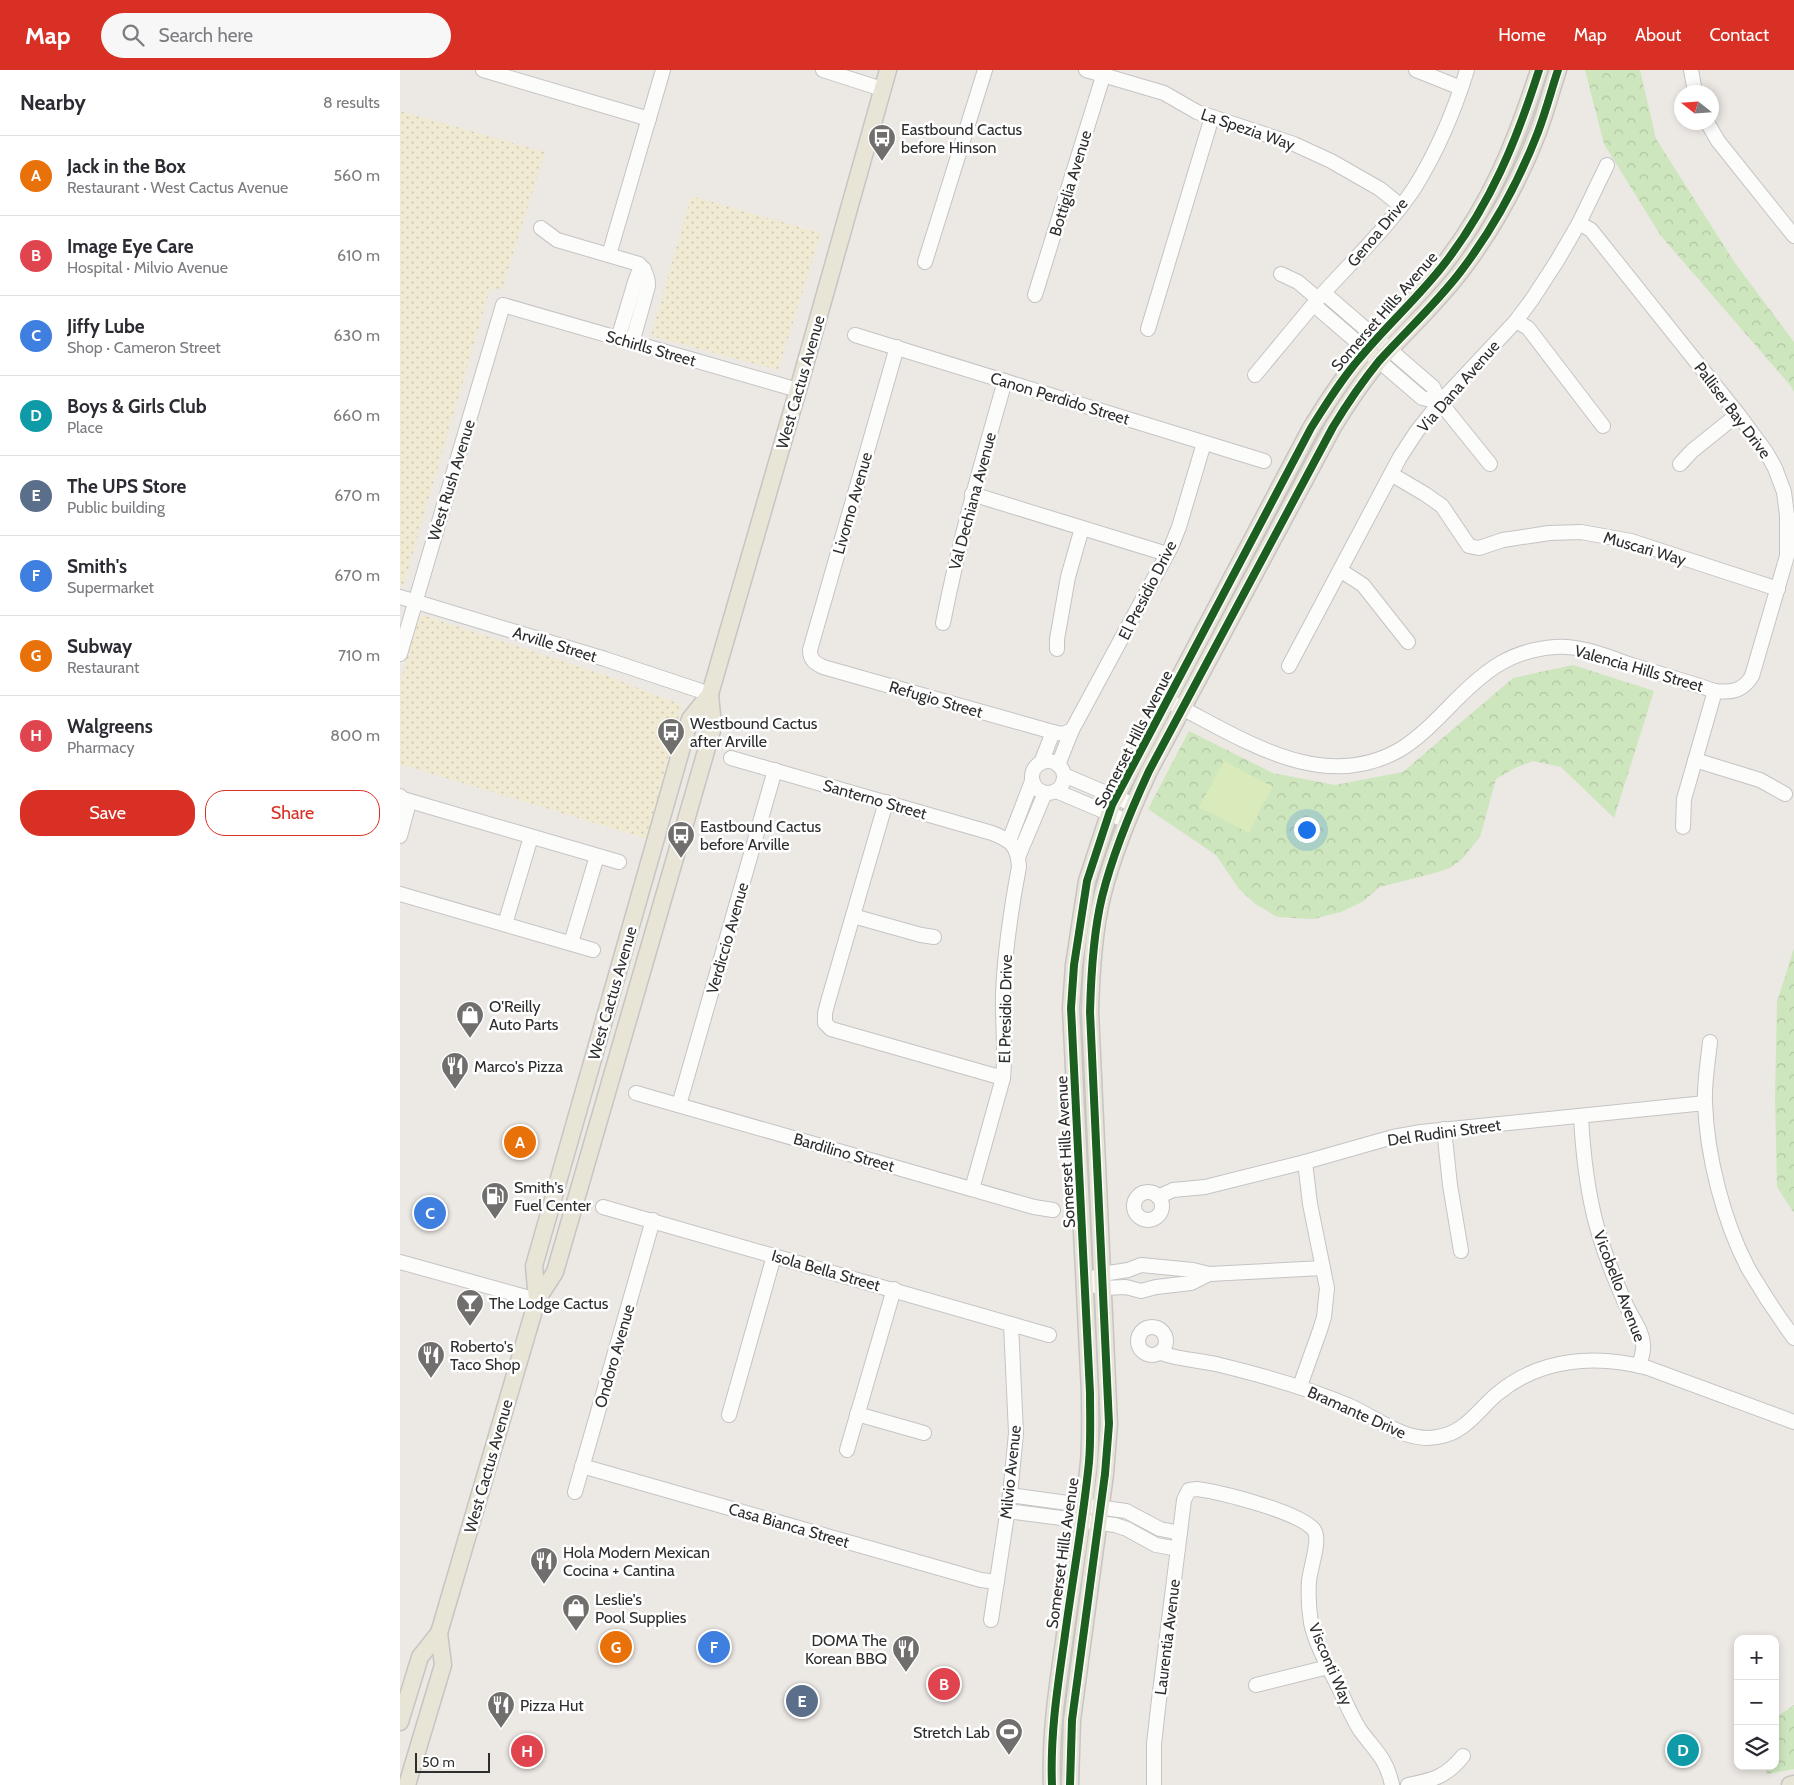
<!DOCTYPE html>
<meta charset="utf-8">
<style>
:root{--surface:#fff;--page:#f7f7f7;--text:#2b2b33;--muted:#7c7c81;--line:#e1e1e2;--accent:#d93025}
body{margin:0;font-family:Cabin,sans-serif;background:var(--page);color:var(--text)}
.controls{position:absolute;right:15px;bottom:15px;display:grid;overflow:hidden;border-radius:10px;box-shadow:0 2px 8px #0003}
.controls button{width:45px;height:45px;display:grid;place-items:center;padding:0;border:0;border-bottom:1px solid var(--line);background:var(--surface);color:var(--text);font:25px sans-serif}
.compass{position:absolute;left:1274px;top:15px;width:45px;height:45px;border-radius:50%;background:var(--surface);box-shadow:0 2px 8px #0003;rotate:287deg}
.scale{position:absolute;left:15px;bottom:12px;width:75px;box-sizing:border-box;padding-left:5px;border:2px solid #2e2e2e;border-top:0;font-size:14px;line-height:18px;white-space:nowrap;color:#2e2e2e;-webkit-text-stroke:4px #fff;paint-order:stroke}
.you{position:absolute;left:906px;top:759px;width:18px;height:18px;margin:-12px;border:4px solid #fff;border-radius:50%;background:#1a73e8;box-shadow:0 0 0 8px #1a73e833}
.badge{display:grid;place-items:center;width:32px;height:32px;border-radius:50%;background:var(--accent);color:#fff;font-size:16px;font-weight:700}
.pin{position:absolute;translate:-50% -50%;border:2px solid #fff;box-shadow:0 1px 5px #0006}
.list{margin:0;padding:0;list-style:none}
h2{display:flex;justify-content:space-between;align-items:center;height:65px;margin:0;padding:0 20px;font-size:21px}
h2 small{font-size:16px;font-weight:400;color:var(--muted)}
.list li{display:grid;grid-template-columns:32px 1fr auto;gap:15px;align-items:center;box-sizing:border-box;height:80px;padding:0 20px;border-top:1px solid var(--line)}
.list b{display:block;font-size:19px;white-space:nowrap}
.list p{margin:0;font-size:16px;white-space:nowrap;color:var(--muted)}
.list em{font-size:16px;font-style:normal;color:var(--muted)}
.actions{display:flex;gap:10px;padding:15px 20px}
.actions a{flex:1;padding:11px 0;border:1px solid var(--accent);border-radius:20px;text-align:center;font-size:18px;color:var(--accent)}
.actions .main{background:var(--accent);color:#fff}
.icon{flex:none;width:28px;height:28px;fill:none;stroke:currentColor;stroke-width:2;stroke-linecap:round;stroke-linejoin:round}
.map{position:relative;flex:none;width:1394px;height:1715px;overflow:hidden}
header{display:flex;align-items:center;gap:30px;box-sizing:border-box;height:70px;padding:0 25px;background:var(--accent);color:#fff}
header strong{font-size:24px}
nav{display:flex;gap:28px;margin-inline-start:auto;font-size:18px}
.search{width:350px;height:45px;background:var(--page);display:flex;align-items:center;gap:12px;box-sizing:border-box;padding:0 18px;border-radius:28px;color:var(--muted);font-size:19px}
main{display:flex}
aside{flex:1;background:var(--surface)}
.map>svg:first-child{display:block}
.sand{fill:url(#sand-dots)}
.park{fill:url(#park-crowns)}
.pitch{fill:#d9eabb}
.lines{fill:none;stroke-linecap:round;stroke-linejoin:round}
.minor-casing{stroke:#c5c4c5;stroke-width:16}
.major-casing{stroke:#c6c5c4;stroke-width:19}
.minor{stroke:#fcfcfb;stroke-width:14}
.major{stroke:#e8e4d6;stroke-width:16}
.cycleway-casing{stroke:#fff;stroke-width:11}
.cycleway{stroke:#1b5e20;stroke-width:8}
.labels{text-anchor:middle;stroke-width:5;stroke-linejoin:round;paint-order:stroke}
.poi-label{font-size:16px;fill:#2e2e2e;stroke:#fff;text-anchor:start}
.street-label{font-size:16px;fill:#2e2e2e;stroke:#fff}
</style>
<header>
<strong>Map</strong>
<div class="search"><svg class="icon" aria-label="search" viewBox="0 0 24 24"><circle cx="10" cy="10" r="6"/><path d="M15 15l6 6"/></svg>Search here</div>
<nav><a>Home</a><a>Map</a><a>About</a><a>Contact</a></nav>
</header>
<main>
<aside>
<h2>Nearby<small>8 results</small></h2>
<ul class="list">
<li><span class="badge" style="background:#e8710a">A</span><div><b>Jack in the Box</b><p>Restaurant · West Cactus Avenue</p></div><em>560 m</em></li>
<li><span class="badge" style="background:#e0444e">B</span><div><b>Image Eye Care</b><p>Hospital · Milvio Avenue</p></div><em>610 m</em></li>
<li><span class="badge" style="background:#3f7fe0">C</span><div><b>Jiffy Lube</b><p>Shop · Cameron Street</p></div><em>630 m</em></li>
<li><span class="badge" style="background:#0f9aa8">D</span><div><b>Boys &amp; Girls Club</b><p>Place</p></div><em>660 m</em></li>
<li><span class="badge" style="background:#5c6f8a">E</span><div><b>The UPS Store</b><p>Public building</p></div><em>670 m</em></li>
<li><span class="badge" style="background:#3f7fe0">F</span><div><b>Smith's</b><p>Supermarket</p></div><em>670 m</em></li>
<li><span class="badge" style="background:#e8710a">G</span><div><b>Subway</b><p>Restaurant</p></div><em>710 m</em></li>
<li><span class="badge" style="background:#e0444e">H</span><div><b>Walgreens</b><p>Pharmacy</p></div><em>800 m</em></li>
</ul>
<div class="actions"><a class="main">Save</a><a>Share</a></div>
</aside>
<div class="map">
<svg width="1394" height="1715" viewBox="0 0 1394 1715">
<defs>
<pattern id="sand-dots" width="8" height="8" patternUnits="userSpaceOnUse" patternTransform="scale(1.25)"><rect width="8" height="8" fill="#f0ead3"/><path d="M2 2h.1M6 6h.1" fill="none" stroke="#cec9b5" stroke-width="1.8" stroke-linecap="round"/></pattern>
<pattern id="park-crowns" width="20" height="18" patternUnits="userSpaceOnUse" patternTransform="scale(1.25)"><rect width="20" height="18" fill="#cee6be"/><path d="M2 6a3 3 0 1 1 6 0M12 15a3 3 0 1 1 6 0" fill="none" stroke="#b1c6a4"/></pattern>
</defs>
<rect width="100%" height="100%" fill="#ece8e4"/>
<g class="sand">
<polygon points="0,41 145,82 102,219 90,219 3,517 0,516"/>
<polygon points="291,126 421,163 378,300 251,266"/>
<polygon points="19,544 205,605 282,635 247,769 0,694 0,613"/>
</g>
<g class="park">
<polygon points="1185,0 1240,0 1256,69 1335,193 1394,272 1394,322 1390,315 1261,166 1204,74"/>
<polygon points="1173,595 1254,621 1214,748 1161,697 1133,691 1115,698 1096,709 1080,767 1062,789 1050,798 1035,803 980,817 962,832 941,842 913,849 877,847 854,833 839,819 816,785 748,739 789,661 873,703 935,715 1003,702 1113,608"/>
<polygon points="1394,878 1394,1143 1377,1117 1375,1027 1377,932"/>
<polygon points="1394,1635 1394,1699 1367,1704 1364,1696 1375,1696 1375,1648"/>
</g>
<polygon class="pitch" points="824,691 873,717 860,739 860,741 849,763 799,737 810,716 813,715 812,712"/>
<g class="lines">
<defs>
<g id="minor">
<polyline points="83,0 249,49"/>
<polyline points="423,0 482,19"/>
<polyline points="686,0 764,23 797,42 894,74 931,91 980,119 1001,136"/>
<polyline points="1016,0 1061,18"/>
<polyline points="1291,0 1295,22"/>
<polyline points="1307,52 1318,71 1394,166"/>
<path d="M141,158L157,170L239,194C245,201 248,206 248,216L232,273"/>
<polyline points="209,185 263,0"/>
<polyline points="525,192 585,0"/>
<polyline points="881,204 898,212 918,229"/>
<polyline points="924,223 1033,317 1040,332 1090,394"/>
<polyline points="635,225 705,0"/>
<polyline points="914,235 1022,328 1040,332"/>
<polyline points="1116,251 1128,258 1203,356"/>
<polyline points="748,259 812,47"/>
<polyline points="455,265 864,391"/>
<polyline points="218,269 235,212 238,204 244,199"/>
<path d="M497,277L410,580C410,590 415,593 423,597L653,662L663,664L672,660L771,477L779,457L804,373"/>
<path d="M855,305C876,280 897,254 918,229C951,192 987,159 1015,117C1038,80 1054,42 1067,0"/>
<polyline points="1280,394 1292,381 1338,344"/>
<polyline points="991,404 1025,424 1042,436 1069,476 1079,478 1103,470 1149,463 1181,462 1231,471 1378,519"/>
<polyline points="572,424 767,484"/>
<polyline points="940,500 963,515 1008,572"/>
<polyline points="0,527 205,589 310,624"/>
<path d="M543,553C559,471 582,391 605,311"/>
<polyline points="657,579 657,569 668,507 682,458"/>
<polyline points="0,584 103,235 398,320"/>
<polyline points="889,596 1000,387 1017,361 1040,332 1116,251 1133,228 1157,191 1179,153 1207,95"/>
<path d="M774,634C843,669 923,725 1001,679C1022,666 1040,646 1057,629C1087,599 1112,580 1155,577C1181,575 1208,587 1232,595C1260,604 1288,612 1315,621C1331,623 1343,621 1352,606L1387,486V445L1384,422L1375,398L1366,382L1338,344L1191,160L1179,153"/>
<path d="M331,688L592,763C610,770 618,775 619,797C611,839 605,880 603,923C602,951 606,979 603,1008L572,1119"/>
<polyline points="1295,690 1360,710 1385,724"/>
<circle cx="648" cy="707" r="16"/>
<polyline points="641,693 653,662"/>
<polyline points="658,695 672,660"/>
<polyline points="664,705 734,735"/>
<polyline points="656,721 727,751"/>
<polyline points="0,726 3,729 219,792"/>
<polyline points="486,732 429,928 425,943 425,953 431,959 603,1008"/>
<polyline points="1283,757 1284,729 1315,621"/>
<polyline points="0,766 7,740 3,729"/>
<polyline points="609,771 632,711"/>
<polyline points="619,785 645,723"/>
<polyline points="0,824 193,880"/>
<polyline points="453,846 521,865 534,867"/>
<polyline points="105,854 131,767"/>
<polyline points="171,873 197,786"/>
<path d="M1310,972C1308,992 1304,1013 1305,1033C1307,1086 1323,1150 1348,1198C1362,1222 1377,1245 1394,1268"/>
<polyline points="236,1023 634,1137 653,1140"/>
<polyline points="279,1035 375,700"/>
<path d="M1181,1047C1183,1084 1187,1121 1197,1157C1204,1183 1215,1210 1226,1235C1232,1248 1242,1260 1243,1274C1244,1282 1241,1288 1239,1296"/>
<polyline points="1044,1059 1050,1115 1061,1181"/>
<circle cx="748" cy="1136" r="14"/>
<polyline points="758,1127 773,1120 805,1117 905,1092 993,1067 1021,1062 1305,1033"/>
<polyline points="203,1137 649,1265"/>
<polyline points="0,1192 137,1230"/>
<polyline points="685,1212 702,1204 728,1200 741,1195 793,1200 809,1204 923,1198"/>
<polyline points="693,1215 703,1218 726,1217 741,1221 756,1217 791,1213 809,1204"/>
<circle cx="752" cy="1271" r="14"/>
<path d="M761,1283C780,1290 800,1290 820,1295C865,1306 908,1318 950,1336C977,1348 1006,1373 1037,1367C1065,1363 1077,1341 1097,1324C1140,1288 1196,1284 1248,1298L1394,1352"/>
<polyline points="900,1316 920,1260 924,1247 927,1218 910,1134 905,1092"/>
<polyline points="457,1344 524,1363"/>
<polyline points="329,1345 374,1186"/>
<polyline points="447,1380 494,1219"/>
<polyline points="182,1396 581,1510 597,1512"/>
<polyline points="175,1422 253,1150"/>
<polyline points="610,1425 726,1441 760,1459 780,1463"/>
<polyline points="607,1441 715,1455 727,1459 756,1475 778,1479"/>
<polyline points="591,1550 610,1425 616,1363 611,1254"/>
<polyline points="856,1615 928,1597"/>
<path d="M754,1715V1674L758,1638L784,1430L789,1420L797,1419C820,1422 900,1442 914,1460C921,1469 910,1499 909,1511C908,1525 909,1540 911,1553C916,1575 928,1596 938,1616C945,1630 951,1646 960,1660C975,1681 986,1687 992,1715"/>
<path d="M1008,1715C1033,1710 1046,1707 1063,1686"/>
</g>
<g id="major">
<polyline points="137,1230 134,1196 290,649 310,624 398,320 488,0"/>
<polyline points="0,1652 20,1587 39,1563 137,1230 155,1202 313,657 310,624"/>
<polyline points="7,1715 43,1595 39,1563"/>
<path d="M652,1715C650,1667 657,1620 664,1572C672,1512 683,1452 689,1392C691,1369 690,1346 690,1323L671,938L674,895L687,811L712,735L911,358C926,334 941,310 959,289C986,256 1019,227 1045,193C1091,133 1116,72 1139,0"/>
<path d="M670,1715L672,1650L705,1404L709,1354L690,942C691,904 693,864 702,827C713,783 730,742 749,701L933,357C947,334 962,312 979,291C1006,261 1036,234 1061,201C1093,159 1119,111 1138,62C1146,41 1151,21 1158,0"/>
<polyline points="1390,1715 1394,1714"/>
</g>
</defs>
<use href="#minor" class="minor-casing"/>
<use href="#major" class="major-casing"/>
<use href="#minor" class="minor"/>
<use href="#major" class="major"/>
<defs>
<g id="cycleway">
<path d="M652,1715C650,1667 657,1620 664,1572C672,1512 683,1452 689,1392C691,1369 690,1346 690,1323L671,938L674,895L687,811L712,735L911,358C926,334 941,310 959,289C986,256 1019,227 1045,193C1091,133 1116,72 1139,0"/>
<path d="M670,1715L672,1650L705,1404L709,1354L690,942C691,904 693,864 702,827C713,783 730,742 749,701L933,357C947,334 962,312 979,291C1006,261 1036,234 1061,201C1093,159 1119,111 1138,62C1146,41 1151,21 1158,0"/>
</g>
</defs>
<use href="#cycleway" class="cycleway-casing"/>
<use href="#cycleway" class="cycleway"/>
</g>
<defs>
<symbol id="bus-pin" viewBox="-11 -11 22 30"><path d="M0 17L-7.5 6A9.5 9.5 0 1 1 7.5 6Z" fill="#706f6e" stroke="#fff"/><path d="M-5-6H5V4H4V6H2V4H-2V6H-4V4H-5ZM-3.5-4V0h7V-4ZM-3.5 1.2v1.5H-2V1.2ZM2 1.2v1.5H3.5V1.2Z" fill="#fff"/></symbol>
<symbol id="shop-pin" viewBox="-11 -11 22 30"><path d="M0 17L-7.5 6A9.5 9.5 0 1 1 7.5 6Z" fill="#706f6e" stroke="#fff"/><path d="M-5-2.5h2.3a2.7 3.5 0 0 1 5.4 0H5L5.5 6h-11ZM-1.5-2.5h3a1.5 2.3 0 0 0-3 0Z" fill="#fff"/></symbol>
<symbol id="restaurant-pin" viewBox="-11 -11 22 30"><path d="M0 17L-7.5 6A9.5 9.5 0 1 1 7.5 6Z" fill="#706f6e" stroke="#fff"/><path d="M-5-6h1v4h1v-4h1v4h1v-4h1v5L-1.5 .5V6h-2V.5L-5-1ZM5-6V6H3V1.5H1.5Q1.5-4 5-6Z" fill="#fff"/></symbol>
<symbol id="fuel-pin" viewBox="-11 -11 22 30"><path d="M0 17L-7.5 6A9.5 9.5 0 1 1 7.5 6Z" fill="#706f6e" stroke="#fff"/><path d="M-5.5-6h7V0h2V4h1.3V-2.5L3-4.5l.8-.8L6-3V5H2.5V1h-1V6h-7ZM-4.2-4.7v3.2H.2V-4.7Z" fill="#fff"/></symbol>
<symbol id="bar-pin" viewBox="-11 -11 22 30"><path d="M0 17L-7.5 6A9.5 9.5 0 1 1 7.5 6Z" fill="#706f6e" stroke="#fff"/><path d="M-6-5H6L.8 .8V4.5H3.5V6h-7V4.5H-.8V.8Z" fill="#fff"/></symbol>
<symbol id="stadium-pin" viewBox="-11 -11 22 30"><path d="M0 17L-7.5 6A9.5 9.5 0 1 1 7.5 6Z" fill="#706f6e" stroke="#fff"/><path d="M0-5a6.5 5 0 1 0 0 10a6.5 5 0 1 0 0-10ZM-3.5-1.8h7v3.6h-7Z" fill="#fff"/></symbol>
</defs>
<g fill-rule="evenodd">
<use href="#bus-pin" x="466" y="52" width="32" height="43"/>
<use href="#bus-pin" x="255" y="646" width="32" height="43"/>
<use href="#bus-pin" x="265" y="749" width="32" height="43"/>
<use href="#shop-pin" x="54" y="929" width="32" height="43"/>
<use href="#restaurant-pin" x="39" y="980" width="32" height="43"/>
<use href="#fuel-pin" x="79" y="1110" width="32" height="43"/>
<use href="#bar-pin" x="54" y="1217" width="32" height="43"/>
<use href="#restaurant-pin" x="15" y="1269" width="32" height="43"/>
<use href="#restaurant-pin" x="128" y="1475" width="32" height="43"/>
<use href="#shop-pin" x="160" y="1522" width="32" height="43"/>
<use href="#restaurant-pin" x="490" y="1563" width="32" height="43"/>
<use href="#restaurant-pin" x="85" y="1619" width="32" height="43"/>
<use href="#stadium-pin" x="593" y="1646" width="32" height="43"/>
</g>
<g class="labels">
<g class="poi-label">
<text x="501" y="65">Eastbound Cactus<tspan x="501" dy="18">before Hinson</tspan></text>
<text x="290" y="659">Westbound Cactus<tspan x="290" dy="18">after Arville</tspan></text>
<text x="300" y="762">Eastbound Cactus<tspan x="300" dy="18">before Arville</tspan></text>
<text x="89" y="942">O'Reilly<tspan x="89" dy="18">Auto Parts</tspan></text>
<text x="74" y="1002">Marco's Pizza</text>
<text x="114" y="1123">Smith's<tspan x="114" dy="18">Fuel Center</tspan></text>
<text x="89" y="1239">The Lodge Cactus</text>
<text x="50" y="1282">Roberto's<tspan x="50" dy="18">Taco Shop</tspan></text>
<text x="163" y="1488">Hola Modern Mexican<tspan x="163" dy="18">Cocina + Cantina</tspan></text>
<text x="195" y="1535">Leslie's<tspan x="195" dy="18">Pool Supplies</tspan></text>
<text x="487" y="1576" text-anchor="end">DOMA The<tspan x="487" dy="18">Korean BBQ</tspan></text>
<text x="120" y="1641">Pizza Hut</text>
<text x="590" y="1668" text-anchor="end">Stretch Lab</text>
</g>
<g class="street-label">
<text transform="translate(848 59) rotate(19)" y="6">La Spezia Way</text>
<text transform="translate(670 113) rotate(-73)" y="6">Bottiglia Avenue</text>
<text transform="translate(977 162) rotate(-50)" y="6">Genoa Drive</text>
<text transform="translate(984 241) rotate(-49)" y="6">Somerset Hills Avenue</text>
<text transform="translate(251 278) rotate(16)" y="6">Schirlls Street</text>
<text transform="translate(400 312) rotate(-74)" y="6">West Cactus Avenue</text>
<text transform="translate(1058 316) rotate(-49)" y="6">Via Dana Avenue</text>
<text transform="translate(660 328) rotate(17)" y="6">Canon Perdido Street</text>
<text transform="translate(1333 340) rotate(53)" y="6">Palliser Bay Drive</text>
<text transform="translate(51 410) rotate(-73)" y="6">West Rush Avenue</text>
<text transform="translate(572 431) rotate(-75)" y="6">Val Dechiana Avenue</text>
<text transform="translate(452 433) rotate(-74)" y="6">Livorno Avenue</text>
<text transform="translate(1245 478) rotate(16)" y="6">Muscari Way</text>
<text transform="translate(747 520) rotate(-63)" y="6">El Presidio Drive</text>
<text transform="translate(155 574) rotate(17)" y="6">Arville Street</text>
<text transform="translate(1239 598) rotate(16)" y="6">Valencia Hills Street</text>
<text transform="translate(536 629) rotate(16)" y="6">Refugio Street</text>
<text transform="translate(733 669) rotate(-63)" y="6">Somerset Hills Avenue</text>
<text transform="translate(475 729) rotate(16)" y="6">Santerno Street</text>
<text transform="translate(327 868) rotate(-74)" y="6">Verdiccio Avenue</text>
<text transform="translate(212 923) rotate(-74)" y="6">West Cactus Avenue</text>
<text transform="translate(605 939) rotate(-89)" y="6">El Presidio Drive</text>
<text transform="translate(1044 1062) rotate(-8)" y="6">Del Rudini Street</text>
<text transform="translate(444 1082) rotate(16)" y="6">Bardilino Street</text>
<text transform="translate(665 1082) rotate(-93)" y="6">Somerset Hills Avenue</text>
<text transform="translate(426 1200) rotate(16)" y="6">Isola Bella Street</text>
<text transform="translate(1220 1216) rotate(69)" y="6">Vicobello Avenue</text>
<text transform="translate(214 1286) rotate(-74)" y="6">Ondoro Avenue</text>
<text transform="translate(957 1342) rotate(24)" y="6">Bramante Drive</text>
<text transform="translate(88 1396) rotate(-74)" y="6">West Cactus Avenue</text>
<text transform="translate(610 1402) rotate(-84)" y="6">Milvio Avenue</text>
<text transform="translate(389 1455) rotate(16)" y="6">Casa Bianca Street</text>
<text transform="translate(662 1483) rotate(-82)" y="6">Somerset Hills Avenue</text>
<text transform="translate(767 1567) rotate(-83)" y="6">Laurentia Avenue</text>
<text transform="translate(931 1594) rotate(67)" y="6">Visconti Way</text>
</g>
</g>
</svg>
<div class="controls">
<button>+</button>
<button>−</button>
<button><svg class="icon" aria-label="layers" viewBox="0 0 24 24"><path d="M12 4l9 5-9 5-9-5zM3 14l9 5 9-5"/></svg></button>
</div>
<svg class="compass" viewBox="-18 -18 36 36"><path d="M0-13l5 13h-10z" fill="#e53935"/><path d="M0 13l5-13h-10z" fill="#7c7c81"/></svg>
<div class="scale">50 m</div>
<div class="you"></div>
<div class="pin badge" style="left:120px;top:1072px;background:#e8710a">A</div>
<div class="pin badge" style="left:544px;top:1614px;background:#e0444e">B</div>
<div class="pin badge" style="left:30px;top:1143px;background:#3f7fe0">C</div>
<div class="pin badge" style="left:1283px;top:1680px;background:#0f9aa8">D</div>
<div class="pin badge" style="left:402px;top:1631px;background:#5c6f8a">E</div>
<div class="pin badge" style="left:314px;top:1577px;background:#3f7fe0">F</div>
<div class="pin badge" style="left:216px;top:1577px;background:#e8710a">G</div>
<div class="pin badge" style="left:127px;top:1681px;background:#e0444e">H</div>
</div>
</main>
